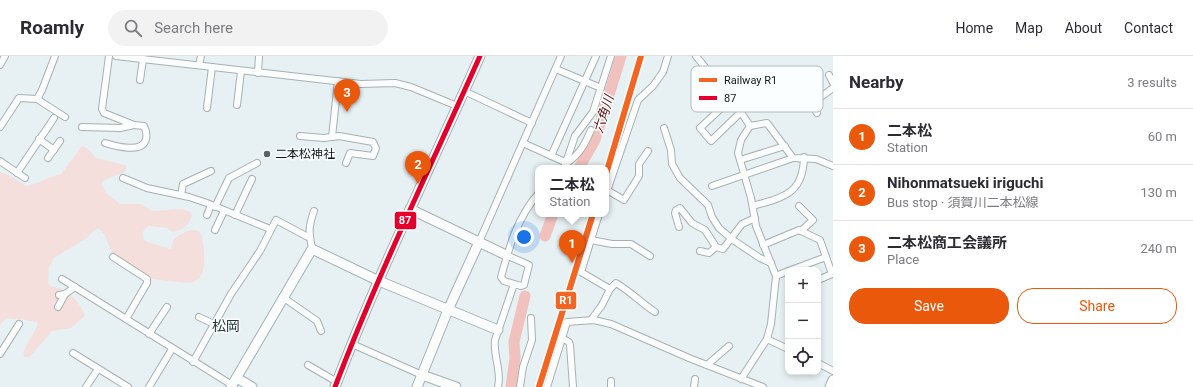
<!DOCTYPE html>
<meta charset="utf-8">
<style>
:root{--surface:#fff;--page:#f2f2f3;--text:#2b2b33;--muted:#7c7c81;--line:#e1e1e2;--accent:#ea580c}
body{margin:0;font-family:Roboto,"Noto Sans JP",sans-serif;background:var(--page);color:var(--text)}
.controls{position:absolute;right:12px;bottom:12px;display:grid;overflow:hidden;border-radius:8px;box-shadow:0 2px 6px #0003}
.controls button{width:36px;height:36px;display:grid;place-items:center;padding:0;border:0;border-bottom:1px solid var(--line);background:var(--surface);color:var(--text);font:20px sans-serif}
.you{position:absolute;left:524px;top:181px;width:14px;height:14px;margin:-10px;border:3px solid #fff;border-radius:50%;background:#1a73e8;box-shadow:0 0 0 6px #1a73e833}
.badge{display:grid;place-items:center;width:26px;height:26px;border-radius:50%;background:var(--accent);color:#fff;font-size:13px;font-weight:700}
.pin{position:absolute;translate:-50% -33px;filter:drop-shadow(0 1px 2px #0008)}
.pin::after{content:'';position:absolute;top:21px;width:14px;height:12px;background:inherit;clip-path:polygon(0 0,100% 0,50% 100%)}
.popup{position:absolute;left:535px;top:109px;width:74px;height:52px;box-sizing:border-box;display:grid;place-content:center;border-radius:8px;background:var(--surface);filter:drop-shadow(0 1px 3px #0005);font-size:13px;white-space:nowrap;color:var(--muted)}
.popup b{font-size:15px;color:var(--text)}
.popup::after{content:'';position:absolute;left:50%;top:100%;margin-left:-8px;border:8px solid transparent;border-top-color:var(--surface)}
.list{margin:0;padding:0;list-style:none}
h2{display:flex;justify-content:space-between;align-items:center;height:52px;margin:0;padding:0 16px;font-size:17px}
h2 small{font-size:13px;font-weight:400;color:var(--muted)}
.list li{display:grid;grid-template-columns:26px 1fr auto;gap:12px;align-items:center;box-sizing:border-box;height:56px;padding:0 16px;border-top:1px solid var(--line)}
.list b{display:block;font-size:15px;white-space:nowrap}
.list p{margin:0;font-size:13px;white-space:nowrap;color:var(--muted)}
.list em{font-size:13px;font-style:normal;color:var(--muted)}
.actions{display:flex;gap:8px;padding:12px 16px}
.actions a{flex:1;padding:9px 0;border:1px solid var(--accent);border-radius:16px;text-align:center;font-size:14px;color:var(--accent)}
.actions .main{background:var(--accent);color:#fff}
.icon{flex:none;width:22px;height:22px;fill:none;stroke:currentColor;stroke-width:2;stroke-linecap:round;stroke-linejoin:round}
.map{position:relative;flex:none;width:833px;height:331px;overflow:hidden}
header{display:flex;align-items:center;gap:24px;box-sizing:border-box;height:56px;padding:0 20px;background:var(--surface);border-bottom:1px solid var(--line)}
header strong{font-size:19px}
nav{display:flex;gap:22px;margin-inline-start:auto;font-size:14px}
.search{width:280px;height:36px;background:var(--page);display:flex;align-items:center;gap:10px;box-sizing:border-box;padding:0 14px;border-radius:22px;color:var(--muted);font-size:15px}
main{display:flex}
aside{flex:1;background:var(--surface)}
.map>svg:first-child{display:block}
.green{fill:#f4dfdd}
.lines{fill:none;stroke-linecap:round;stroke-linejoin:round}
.river{stroke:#f1c1bd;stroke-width:11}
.street-casing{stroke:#a8b0b1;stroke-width:8}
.secondary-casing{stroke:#a8b0b1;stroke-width:11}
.street{stroke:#fbfdfd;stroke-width:6}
.secondary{stroke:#fbfdfd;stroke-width:9}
.bus-1-casing{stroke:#fbfeff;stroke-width:8}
.bus-1{stroke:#e4002b;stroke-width:5}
.rail-1-casing{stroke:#fbfeff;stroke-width:9}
.rail-1{stroke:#f26522;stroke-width:6}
.poi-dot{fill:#5b6365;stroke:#fbfeff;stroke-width:1.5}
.labels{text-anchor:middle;stroke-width:3;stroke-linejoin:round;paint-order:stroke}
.poi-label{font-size:12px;fill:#101718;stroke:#fbfeff;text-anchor:start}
.water-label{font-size:13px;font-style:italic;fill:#621416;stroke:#fbfeff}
.quarter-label{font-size:14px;fill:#273639;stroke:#fbfeff}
.key{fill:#fbfeff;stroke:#b4b9ba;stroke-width:1}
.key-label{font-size:11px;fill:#101718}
.line-badge{stroke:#fbfeff;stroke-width:1.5}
.badge-label{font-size:11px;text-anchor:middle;font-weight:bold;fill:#fff}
</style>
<header>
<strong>Roamly</strong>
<div class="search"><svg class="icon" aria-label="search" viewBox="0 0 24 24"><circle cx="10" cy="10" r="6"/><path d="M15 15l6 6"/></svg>Search here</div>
<nav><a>Home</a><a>Map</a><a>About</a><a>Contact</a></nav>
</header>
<main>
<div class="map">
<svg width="833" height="331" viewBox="0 0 833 331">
<rect width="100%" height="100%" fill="#e7f1f4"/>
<path class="green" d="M82,90L87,92L96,102L126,109V115L103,125L102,129L107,138L120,148H141L152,155L183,153L190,156L192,160C188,170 183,174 172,176L167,172L148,170L142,177L145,185L171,193C172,191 172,187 173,185C177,178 194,170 200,176C204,182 206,212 202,218C200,222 195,226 190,227C187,227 158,224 154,223C146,221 120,207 115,200C107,191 109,180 98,172L92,176L88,181L54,202L49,211L48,227C53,233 56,231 62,233C71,236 83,252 85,260L71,272L52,275L30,301H24C21,293 36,277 38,267C27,263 18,264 6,262L0,269V116L10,120L26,130C41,127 47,121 61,118Z"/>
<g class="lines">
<g class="river">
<polyline points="579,112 595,84 621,0"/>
<polyline points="545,180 553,158"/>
<polyline points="511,331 515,302 514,286 525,240"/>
</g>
<defs>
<g id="street">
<polyline points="55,0 42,34 37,43 65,61"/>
<polyline points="116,0 361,28 395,27 411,31 457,50"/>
<polyline points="696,0 731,43"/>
<polyline points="0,9 5,0"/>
<polyline points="199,9 201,0"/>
<polyline points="556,13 601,32"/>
<polyline points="258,17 259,0"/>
<polyline points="829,19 833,27"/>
<polyline points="140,24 143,3"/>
<polyline points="464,35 532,67"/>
<polyline points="802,36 817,57"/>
<polyline points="736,48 764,30"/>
<polyline points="811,48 833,32"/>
<polyline points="237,49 241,15"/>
<polyline points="207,52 212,11"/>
<path d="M741,56L711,85L700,72L731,43C738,51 744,61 750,70"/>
<polyline points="0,71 19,42 37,43"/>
<polyline points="82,71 120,72 134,69"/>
<polyline points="664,72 671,94 672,108 680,122 708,149 712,161 719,172 733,184 760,202 771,207"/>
<polyline points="300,80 324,82 339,80 373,86 376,92 373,100 350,97 346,107"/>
<polyline points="332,81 338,25"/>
<polyline points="39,83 54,94"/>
<path d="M105,87C115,90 143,98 146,83C147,79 146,74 144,70L134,69L104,57L102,53L109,0"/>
<path d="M523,87L567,107C580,98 585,88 591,74"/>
<polyline points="551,100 596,0"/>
<polyline points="48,102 60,85"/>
<polyline points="740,104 785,90"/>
<polyline points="0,105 25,122"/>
<polyline points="564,112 575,80 593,56 611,0"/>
<polyline points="17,117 54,62"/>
<polyline points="123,122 147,132 189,141 207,147 270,173"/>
<polyline points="712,130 793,102"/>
<polyline points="607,134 624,144 639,120 639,108 648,95"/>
<polyline points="606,138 638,44 653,30 663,16 668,0"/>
<polyline points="181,139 183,128 211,115"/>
<path d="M753,150C783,141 803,139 804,101"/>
<polyline points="799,150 813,164 801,175"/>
<polyline points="215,151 229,122 257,107"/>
<polyline points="207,159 211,149"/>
<polyline points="235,159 252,123"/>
<polyline points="679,171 675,157 676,154 680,152 692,167 705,174 716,191 723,193 742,168 755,162"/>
<polyline points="215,174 224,155"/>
<polyline points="591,184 612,188 631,188 650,200"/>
<polyline points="479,186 561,0"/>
<polyline points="763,189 799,174 820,184 832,218 818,224"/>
<path d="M312,193C309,176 308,172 314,155"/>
<polyline points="700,195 709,197 716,191"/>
<path d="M506,199L529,209L524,229L521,230L504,225L501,221C509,192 517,162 538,138"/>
<polyline points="113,201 147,223 147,227 126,263"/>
<polyline points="791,214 826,201"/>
<polyline points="776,220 788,215"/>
<polyline points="62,223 232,329"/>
<path d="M610,233L616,227C630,235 641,247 655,256"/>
<polyline points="59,239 65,238 75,231"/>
<polyline points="284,242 317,265 321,275"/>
<polyline points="58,251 65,238"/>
<polyline points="199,261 214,268"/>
<polyline points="591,264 602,249 610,233 581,216 599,158"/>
<polyline points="149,278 167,251"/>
<polyline points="562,282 569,286 570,289 573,331"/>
<polyline points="767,283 788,293"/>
<polyline points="352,288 422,319"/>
<polyline points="73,297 128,331"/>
<polyline points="0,298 19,268"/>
<polyline points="193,306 231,238 260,195 276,164 308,181"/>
<polyline points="818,307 833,315"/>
<polyline points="308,309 337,326"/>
<polyline points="707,309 729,290"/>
<polyline points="741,323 767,283 771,268 776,220 756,170 751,142 738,97 741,84 750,70 767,67 793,102 816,103 833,110"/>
<polyline points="611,325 611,331"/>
<polyline points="86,331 98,313"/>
<polyline points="149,331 172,293"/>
<path d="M498,331C502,315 493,300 495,284L514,228"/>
<polyline points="520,331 523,311 532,284 531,262"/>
<polyline points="547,331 567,266 594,264 611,268 689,302 763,331"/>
<polyline points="694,331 695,323"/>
</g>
<g id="secondary">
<polyline points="410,153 506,199"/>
<polyline points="422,319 456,331"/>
<polyline points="237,322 252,331"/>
<polyline points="231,331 312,193 379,225 498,274"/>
<path d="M335,331C378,218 431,110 480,0"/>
<polyline points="417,331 448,254 479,186"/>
<polyline points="830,331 833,324"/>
</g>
</defs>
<use href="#street" class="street-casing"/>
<use href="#secondary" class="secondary-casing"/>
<use href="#street" class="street"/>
<use href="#secondary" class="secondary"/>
<defs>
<path id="bus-1" d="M335,331C378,218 431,110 480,0"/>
</defs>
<use href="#bus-1" class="bus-1-casing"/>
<use href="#bus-1" class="bus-1"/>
<defs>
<g id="rail-1">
<polyline points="606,118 641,0"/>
<polyline points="539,331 593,158"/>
</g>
</defs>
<use href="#rail-1" class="rail-1-casing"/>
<use href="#rail-1" class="rail-1"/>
</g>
<circle class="poi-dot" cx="267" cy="98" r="4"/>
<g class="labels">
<g class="poi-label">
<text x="275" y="102">二本松神社</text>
</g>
<g class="water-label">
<text transform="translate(603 58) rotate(-73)" y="5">六角川</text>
</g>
<g class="quarter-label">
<text x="226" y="275">松岡</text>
</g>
</g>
<rect x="691" y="10" width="132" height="46" rx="6" class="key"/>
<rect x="699" y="22" width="18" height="4" fill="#f26522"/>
<rect x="699" y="40" width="18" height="4" fill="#e4002b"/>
<g class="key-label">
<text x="724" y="28">Railway R1</text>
<text x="724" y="46">87</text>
</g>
<g class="line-badge">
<rect x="394" y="155" width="23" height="19" rx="4" fill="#e4002b"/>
<rect x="555" y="235" width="22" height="19" rx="4" fill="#f26522"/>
</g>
<g class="badge-label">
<text x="405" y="168">87</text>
<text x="566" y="248">R1</text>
</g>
</svg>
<div class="controls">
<button>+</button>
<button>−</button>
<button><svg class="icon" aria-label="locate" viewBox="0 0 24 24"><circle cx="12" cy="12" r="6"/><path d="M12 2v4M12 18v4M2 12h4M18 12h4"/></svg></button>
</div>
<div class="you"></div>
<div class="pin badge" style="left:572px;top:207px">1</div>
<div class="popup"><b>二本松</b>Station</div>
<div class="pin badge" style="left:418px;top:128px">2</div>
<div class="pin badge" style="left:347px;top:56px">3</div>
</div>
<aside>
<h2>Nearby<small>3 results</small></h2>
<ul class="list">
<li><span class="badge">1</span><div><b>二本松</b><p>Station</p></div><em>60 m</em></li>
<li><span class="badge">2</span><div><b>Nihonmatsueki iriguchi</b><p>Bus stop · 須賀川二本松線</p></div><em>130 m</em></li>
<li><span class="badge">3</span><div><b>二本松商工会議所</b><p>Place</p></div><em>240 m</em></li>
</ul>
<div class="actions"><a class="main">Save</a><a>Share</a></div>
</aside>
</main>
